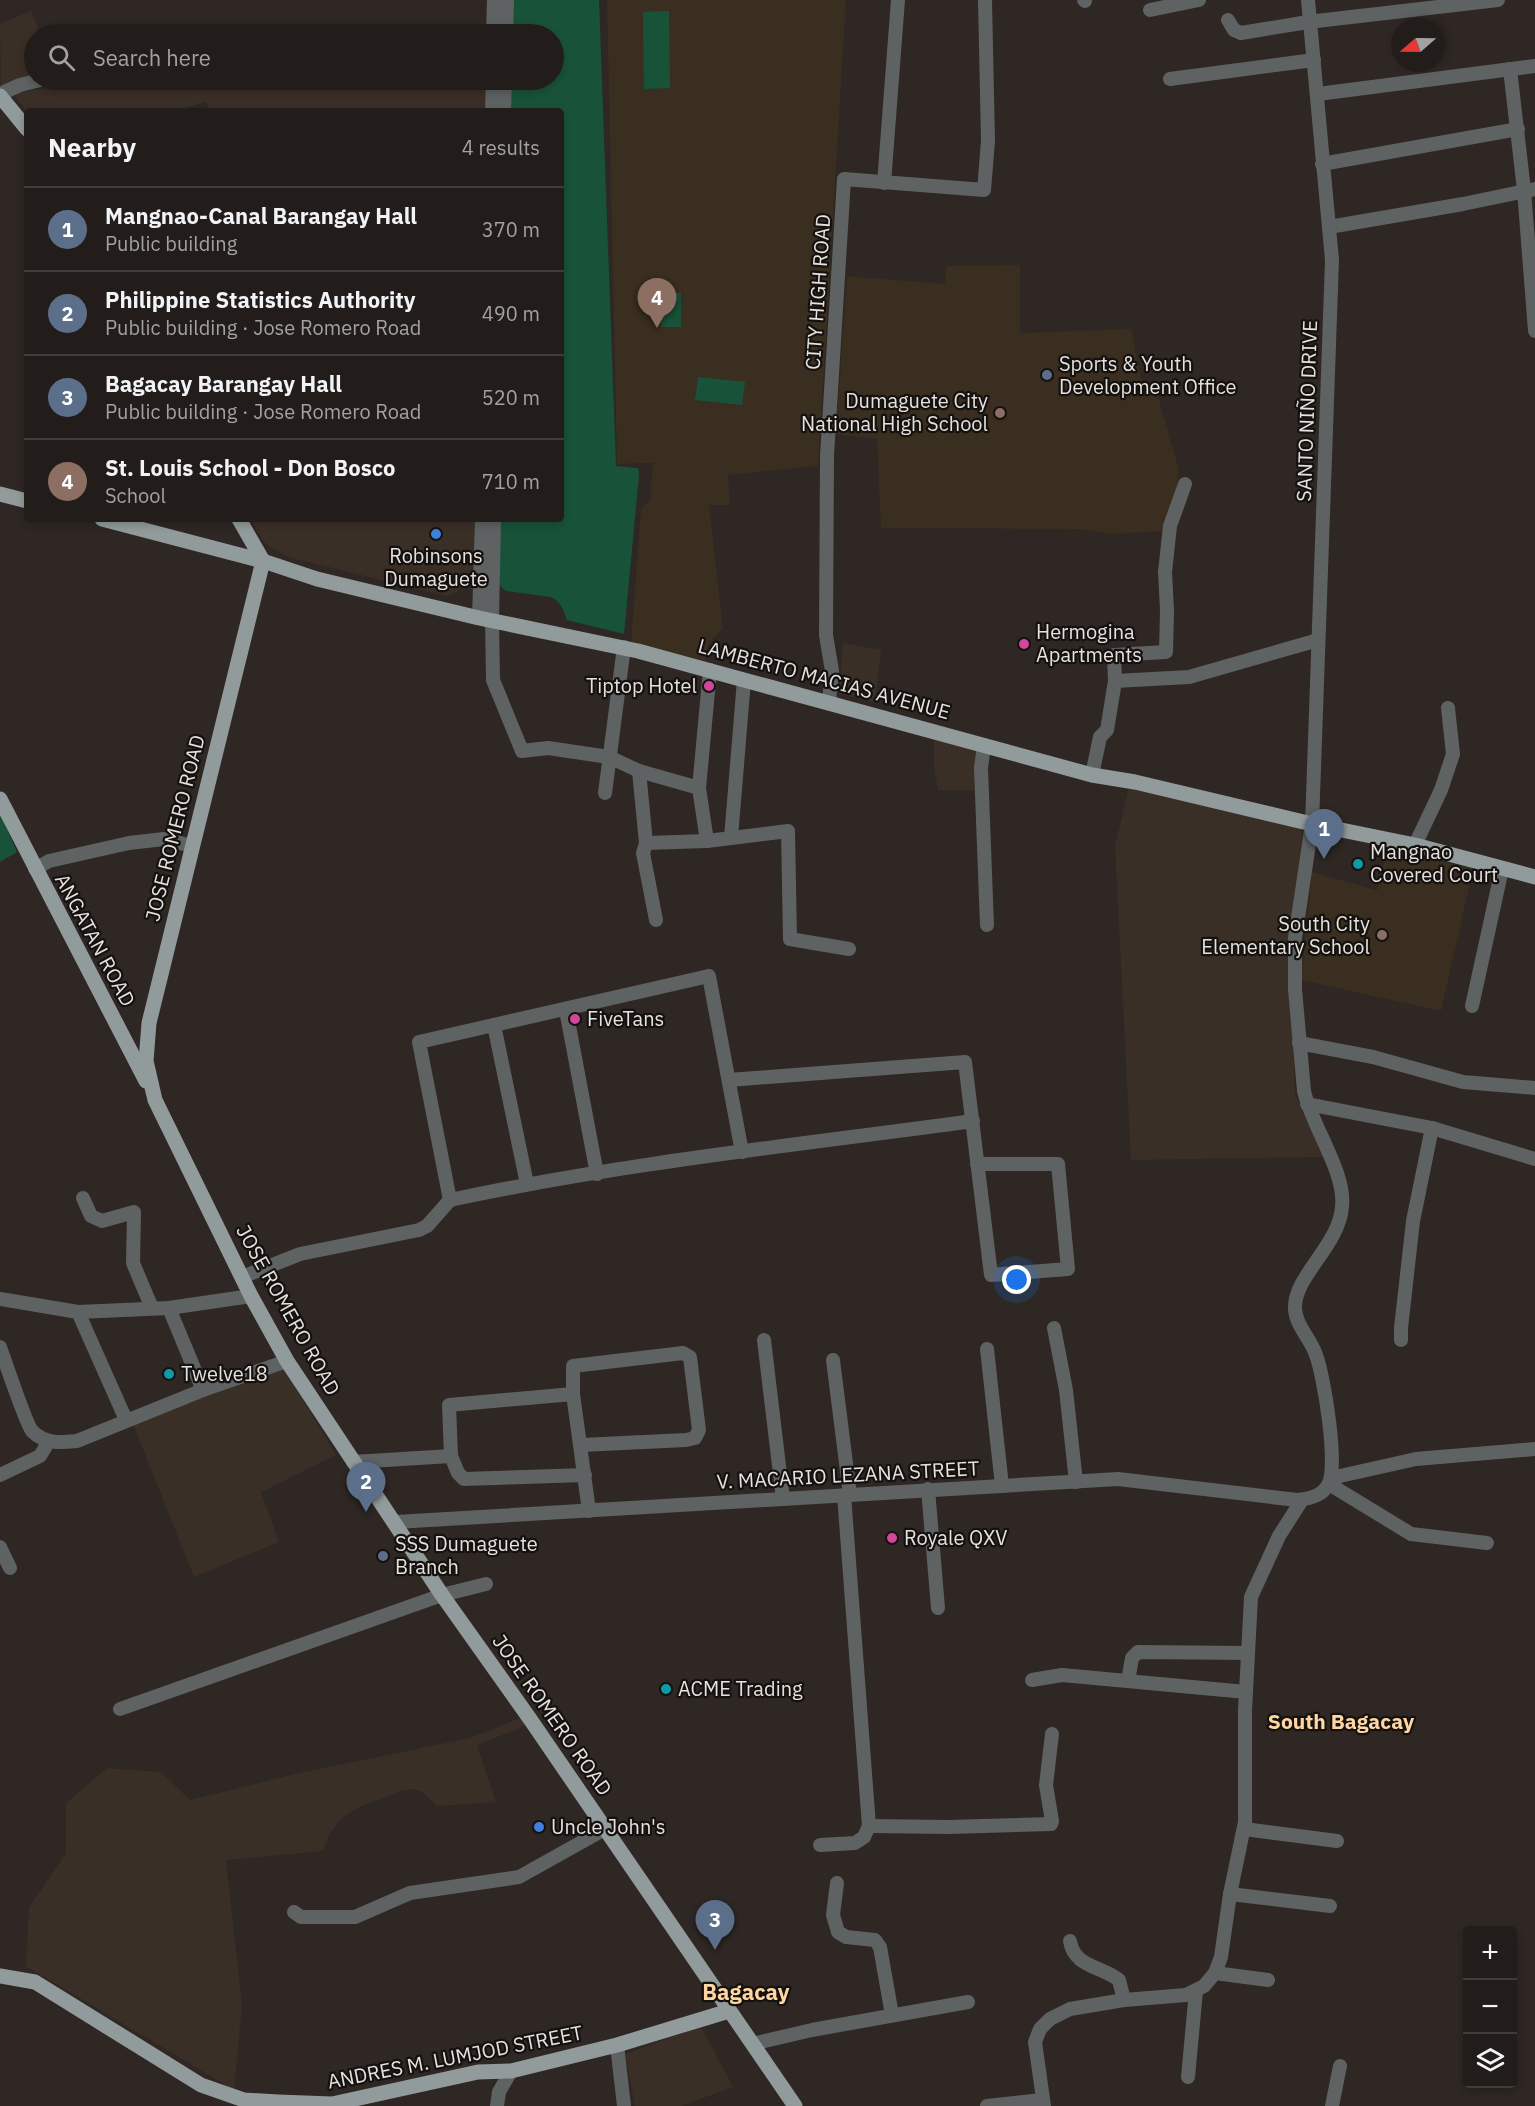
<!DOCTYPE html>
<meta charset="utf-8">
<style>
:root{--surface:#221d1a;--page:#2e2a27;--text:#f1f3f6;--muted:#a2a2a2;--line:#3f3b39;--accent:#8c9099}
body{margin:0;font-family:"IBM Plex Sans",sans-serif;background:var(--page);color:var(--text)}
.controls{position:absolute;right:18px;bottom:18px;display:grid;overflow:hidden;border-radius:6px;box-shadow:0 3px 9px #0003}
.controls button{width:54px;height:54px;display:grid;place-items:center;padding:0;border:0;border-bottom:2px solid var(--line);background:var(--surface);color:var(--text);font:30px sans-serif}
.compass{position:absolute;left:1391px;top:18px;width:54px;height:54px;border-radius:50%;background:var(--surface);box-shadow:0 3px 9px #0003;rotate:250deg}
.you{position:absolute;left:1017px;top:1280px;width:21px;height:21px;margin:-15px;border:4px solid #fff;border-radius:50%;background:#1a73e8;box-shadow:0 0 0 9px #1a73e833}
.badge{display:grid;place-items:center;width:39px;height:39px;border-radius:50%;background:var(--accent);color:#fff;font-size:20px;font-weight:700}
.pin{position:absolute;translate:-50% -50px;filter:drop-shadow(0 2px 3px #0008)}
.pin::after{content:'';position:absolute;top:32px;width:21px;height:18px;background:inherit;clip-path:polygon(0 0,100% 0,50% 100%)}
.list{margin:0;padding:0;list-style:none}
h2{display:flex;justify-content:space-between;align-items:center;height:78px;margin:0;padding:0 24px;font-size:26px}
h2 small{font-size:20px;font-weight:400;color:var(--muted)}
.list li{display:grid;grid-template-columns:39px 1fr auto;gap:18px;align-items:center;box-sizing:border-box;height:84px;padding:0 24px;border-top:2px solid var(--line)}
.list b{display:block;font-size:22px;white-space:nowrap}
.list p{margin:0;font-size:20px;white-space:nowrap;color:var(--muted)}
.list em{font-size:20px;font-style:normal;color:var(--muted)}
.icon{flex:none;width:33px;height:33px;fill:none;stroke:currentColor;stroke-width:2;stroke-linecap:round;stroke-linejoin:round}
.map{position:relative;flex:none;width:1535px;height:2106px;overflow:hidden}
.search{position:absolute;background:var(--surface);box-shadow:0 3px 9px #0003;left:24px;top:24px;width:540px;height:66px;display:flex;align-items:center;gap:15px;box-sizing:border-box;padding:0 21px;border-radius:33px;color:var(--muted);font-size:22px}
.panel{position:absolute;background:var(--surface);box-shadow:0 3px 9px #0003;left:24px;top:108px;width:540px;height:414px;border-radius:6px}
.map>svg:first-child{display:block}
.built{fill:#3a2f27}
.education{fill:#392e1f}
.green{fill:#185339}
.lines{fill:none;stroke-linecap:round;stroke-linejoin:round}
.minor{stroke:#5e6262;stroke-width:14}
.major{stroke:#929b9b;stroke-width:15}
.service-dot{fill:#5c6f8a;stroke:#14110f;stroke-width:2}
.education-dot{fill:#8d6e63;stroke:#14110f;stroke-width:2}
.shop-dot{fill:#3f7fe0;stroke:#14110f;stroke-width:2}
.hotel-dot{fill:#d1479c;stroke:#14110f;stroke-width:2}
.culture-dot{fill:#0f9aa8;stroke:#14110f;stroke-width:2}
.labels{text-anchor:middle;stroke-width:4.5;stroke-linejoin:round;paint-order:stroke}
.street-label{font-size:20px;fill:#e5e1de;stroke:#14110f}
.poi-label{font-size:20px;fill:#e5e1de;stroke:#14110f;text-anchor:start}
.neighbourhood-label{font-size:21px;font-weight:bold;fill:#ffd5a3;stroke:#14110f}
.quarter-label{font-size:22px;font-weight:bold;fill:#ffd5a3;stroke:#14110f}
</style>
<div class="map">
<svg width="1535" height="2106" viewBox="0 0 1535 2106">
<rect width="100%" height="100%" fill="#2e2723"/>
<g class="built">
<polygon points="31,11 40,34 34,34 34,75 1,86 0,24"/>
<polygon points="104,80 489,80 488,111 209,111 206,102 174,111 27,112 16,97 17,93 20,92"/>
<polygon points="250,519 476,519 475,564 472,575 457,592 446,596 288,557 271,548 263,541"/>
<polygon points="843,643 881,650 875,702 839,694"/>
<polygon points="934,736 975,745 977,761 974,791 938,790 934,767"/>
<polygon points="1129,787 1305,829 1290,950 1295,1094 1323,1157 1131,1160 1115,846"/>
<polygon points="283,1366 336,1455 261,1492 279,1542 194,1577 133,1424"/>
<polygon points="523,1717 530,1724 477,1745 496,1802 437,1806 421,1791 413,1789 403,1790 357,1808 340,1820 329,1834 323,1851 226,1860 242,2004 234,2090 26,1966 29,1908 66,1853 66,1803 107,1768 161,1772 190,1800 299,1773 470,1738"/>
<polygon points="701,2026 733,2087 681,2106 635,2106 625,2054"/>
</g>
<g class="education">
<polygon points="607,0 846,0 818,466 728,475 730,505 709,505 723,629 709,642 705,661 631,643 641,509 650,500 653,463 617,464"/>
<polygon points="1020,265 1020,333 1131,329 1141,379 1157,393 1179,470 1177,498 1164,531 1111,534 1080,529 881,528 877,439 836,434 847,276 945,284 946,266"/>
<polygon points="1387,848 1473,869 1441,1011 1301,980 1312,872 1377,890"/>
</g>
<g class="green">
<path d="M513,0H599L616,466L638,468L639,475L624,634L567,620C563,609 561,602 551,597L506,591L501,587L499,581L500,519H561V111H510L511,80H554V34H512Z"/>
<polygon points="669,11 670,88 644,89 643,12"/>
<rect x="661" y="293" width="20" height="34"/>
<polygon points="698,377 745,382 742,405 695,400"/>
<polygon points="0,813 17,852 0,862"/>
</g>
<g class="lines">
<g class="minor">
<polyline points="1084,0 1085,1"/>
<polyline points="1150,10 1199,0"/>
<polyline points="1228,20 1234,30 1241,33 1308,22 1498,0"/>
<polyline points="493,34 494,0"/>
<polyline points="506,34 507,0"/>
<polyline points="1510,69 1524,190 1535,331"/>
<polyline points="1170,79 1314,60"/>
<polyline points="0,94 20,85 40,80"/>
<polyline points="1318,94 1535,66"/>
<polyline points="492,111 493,80"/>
<polyline points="504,111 505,80"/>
<polyline points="1322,164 1518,129"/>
<polyline points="884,183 898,0"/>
<polyline points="1329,227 1463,204 1535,189"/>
<polyline points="494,519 492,620 493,680 522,751 548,748 609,757 639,771 699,788"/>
<polyline points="479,618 482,519"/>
<polyline points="1115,681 1189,677 1318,640"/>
<polyline points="829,702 832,671 826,635 827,456 844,179 984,190 988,141 985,0"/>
<polyline points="984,745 981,768 987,925"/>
<polyline points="639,771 646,843 643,853 656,920"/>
<polyline points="1092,775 1100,737 1107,730 1115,681 1114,655 1166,652 1167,610 1165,572 1170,526 1185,484"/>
<polyline points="605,793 624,647"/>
<polyline points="731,838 744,680"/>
<polyline points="707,841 699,788 710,670"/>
<polyline points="646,843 707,841 788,831 790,939 849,949"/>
<polyline points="1415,845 1441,790 1453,754 1448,708"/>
<polyline points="35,869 49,861 129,843 164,839 192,846"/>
<polyline points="1472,1006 1502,869"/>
<polyline points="566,1010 597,1174"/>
<polyline points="494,1025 527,1184"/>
<polyline points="1299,1043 1373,1057 1463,1082 1535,1088"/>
<polyline points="729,1080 965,1062 991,1275 1068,1269 1058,1164 977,1164"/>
<polyline points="1307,1104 1432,1128 1535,1159"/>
<path d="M742,1152L709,976L419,1042L450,1200C622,1163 798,1145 973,1121"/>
<polyline points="83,1198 91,1216 102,1221 134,1212 133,1263 152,1308"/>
<polyline points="242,1277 300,1254 419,1230 427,1226 450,1200"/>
<polyline points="0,1299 78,1312 169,1308 251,1296"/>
<polyline points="169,1308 203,1390"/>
<polyline points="78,1312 126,1420"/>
<polyline points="1054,1328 1066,1390 1076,1482"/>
<polyline points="764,1340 783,1499"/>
<polyline points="1401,1340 1401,1328 1413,1221 1432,1128"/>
<path d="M0,1347C5,1361 26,1424 32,1431C45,1444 60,1443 77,1441L203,1390L287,1361"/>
<polyline points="987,1349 1002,1486"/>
<polyline points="833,1360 850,1495"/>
<polyline points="581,1445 686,1440 695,1438 699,1430 690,1357 683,1353 573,1366 573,1394 589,1511"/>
<polyline points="451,1456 458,1473 464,1479 585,1475"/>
<polyline points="353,1462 451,1456 449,1405 573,1394"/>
<polyline points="0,1475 40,1456 49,1441"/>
<polyline points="1331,1478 1416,1459 1535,1449"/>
<polyline points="1329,1484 1411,1534 1487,1543"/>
<polyline points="928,1489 938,1608"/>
<path d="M396,1522L1118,1479L1297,1500C1309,1499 1322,1496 1328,1485C1339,1468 1324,1376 1316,1355C1311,1339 1296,1326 1295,1309C1293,1277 1339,1246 1342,1207C1346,1172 1312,1127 1304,1091L1295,989V938L1312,824L1332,260L1308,0"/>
<polyline points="0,1547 10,1568"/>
<polyline points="1032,1680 1062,1675 1246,1692"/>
<polyline points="1128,1681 1132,1658 1138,1652 1248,1653"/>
<polyline points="120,1709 442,1595 486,1584"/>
<polyline points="869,1826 949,1827 1051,1824 1052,1821 1046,1785 1052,1734"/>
<polyline points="1244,1829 1337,1841"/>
<polyline points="820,1845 855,1843 864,1837 869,1826 844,1495"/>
<polyline points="837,1883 833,1915 838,1932 846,1937 875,1940 880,1947 892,2015"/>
<polyline points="1230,1894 1330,1906"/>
<polyline points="294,1912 301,1917 355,1917 410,1893 519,1877 605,1829"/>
<path d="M1070,1941C1074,1967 1101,1966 1119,1980L1124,2000"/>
<polyline points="1215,1973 1268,1980"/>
<polyline points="752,2044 812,2030 968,2002"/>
<polyline points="617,2045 624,2106"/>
<polyline points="1188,2077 1196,1991"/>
<polyline points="497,2106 499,2092 511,2071"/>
<polyline points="987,2106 1042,2100"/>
<polyline points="1044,2106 1035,2042 1040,2029 1050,2019 1070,2009 1124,2000 1186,1995 1204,1986 1215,1973 1221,1957 1230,1894 1245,1822 1245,1711 1251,1597 1279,1536 1302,1500"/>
<polyline points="1332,2106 1340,2066"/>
</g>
<g class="major">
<polyline points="0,96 27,129"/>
<polyline points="0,494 27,501"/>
<polyline points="102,519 263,561 317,579 479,618 638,651 1092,775 1135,782 1312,824 1415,845 1535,877"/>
<polyline points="239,519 263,561"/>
<polyline points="263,561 149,1023 146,1061 155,1100 251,1296 287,1361 442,1595 530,1719 795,2106"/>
<polyline points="0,799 146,1081"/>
<polyline points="0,1976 35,1982 201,2085 244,2100 278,2102 332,2104 478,2072 511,2071 617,2045 729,2011"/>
</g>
</g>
<g class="service-dot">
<circle cx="1047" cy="375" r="6"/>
<circle cx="383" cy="1556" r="6"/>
</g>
<g class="education-dot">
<circle cx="1000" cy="413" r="6"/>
<circle cx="1382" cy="935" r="6"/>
</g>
<g class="shop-dot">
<circle cx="436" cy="534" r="6"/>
<circle cx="539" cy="1827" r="6"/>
</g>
<g class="hotel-dot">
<circle cx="1024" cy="644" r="6"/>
<circle cx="709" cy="686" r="6"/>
<circle cx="575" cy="1019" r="6"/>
<circle cx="892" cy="1538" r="6"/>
</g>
<g class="culture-dot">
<circle cx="1358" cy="864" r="6"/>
<circle cx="169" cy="1374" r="6"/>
<circle cx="666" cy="1689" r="6"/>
</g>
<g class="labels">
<g class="street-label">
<text transform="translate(818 292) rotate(-86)" y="7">CITY HIGH ROAD</text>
<text transform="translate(1307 411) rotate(-88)" y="7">SANTO NIÑO DRIVE</text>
<text transform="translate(824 679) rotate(15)" y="7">LAMBERTO MACIAS AVENUE</text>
<text transform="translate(175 828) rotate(-76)" y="7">JOSE ROMERO ROAD</text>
<text transform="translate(95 940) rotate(62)" y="7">ANGATAN ROAD</text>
<text transform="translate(288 1310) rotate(61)" y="7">JOSE ROMERO ROAD</text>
<text transform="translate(848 1475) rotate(-3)" y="7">V. MACARIO LEZANA STREET</text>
<text transform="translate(552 1715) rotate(55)" y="7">JOSE ROMERO ROAD</text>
<text transform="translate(455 2057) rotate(-11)" y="7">ANDRES M. LUMJOD STREET</text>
</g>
<g class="poi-label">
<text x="1059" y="371">Sports &amp; Youth<tspan x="1059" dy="23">Development Office</tspan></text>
<text x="988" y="408" text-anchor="end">Dumaguete City<tspan x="988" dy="23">National High School</tspan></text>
<text x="436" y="563" text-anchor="middle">Robinsons<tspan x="436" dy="23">Dumaguete</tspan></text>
<text x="1036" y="639">Hermogina<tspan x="1036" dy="23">Apartments</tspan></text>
<text x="697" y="693" text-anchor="end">Tiptop Hotel</text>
<text x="1370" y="859">Mangnao<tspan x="1370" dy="23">Covered Court</tspan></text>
<text x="1370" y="931" text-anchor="end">South City<tspan x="1370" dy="23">Elementary School</tspan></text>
<text x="587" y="1026">FiveTans</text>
<text x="181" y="1381">Twelve18</text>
<text x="904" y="1545">Royale QXV</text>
<text x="395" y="1551">SSS Dumaguete<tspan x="395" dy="23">Branch</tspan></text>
<text x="678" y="1696">ACME Trading</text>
<text x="551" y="1834">Uncle John's</text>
</g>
<g class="neighbourhood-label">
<text x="1341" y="1729">South Bagacay</text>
</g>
<g class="quarter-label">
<text x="746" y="2000">Bagacay</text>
</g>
</g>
</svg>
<div class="controls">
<button>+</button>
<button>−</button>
<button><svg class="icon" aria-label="layers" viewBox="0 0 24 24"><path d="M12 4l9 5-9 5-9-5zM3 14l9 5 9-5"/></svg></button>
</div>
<svg class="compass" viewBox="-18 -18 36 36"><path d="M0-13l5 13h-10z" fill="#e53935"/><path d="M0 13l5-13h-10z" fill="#a2a2a2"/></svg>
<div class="you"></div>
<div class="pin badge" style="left:1324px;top:859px;background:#5c6f8a">1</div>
<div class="pin badge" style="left:366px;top:1512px;background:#5c6f8a">2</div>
<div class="pin badge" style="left:715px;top:1950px;background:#5c6f8a">3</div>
<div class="pin badge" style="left:657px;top:328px;background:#8d6e63">4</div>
<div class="search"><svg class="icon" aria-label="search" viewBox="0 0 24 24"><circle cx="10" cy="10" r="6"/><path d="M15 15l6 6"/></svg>Search here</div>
<section class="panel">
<h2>Nearby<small>4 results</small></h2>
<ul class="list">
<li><span class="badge" style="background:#5c6f8a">1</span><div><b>Mangnao-Canal Barangay Hall</b><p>Public building</p></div><em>370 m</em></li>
<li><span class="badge" style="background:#5c6f8a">2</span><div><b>Philippine Statistics Authority</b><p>Public building · Jose Romero Road</p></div><em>490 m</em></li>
<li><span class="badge" style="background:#5c6f8a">3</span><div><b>Bagacay Barangay Hall</b><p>Public building · Jose Romero Road</p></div><em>520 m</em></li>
<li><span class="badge" style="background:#8d6e63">4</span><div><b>St. Louis School - Don Bosco</b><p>School</p></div><em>710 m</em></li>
</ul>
</section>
</div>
